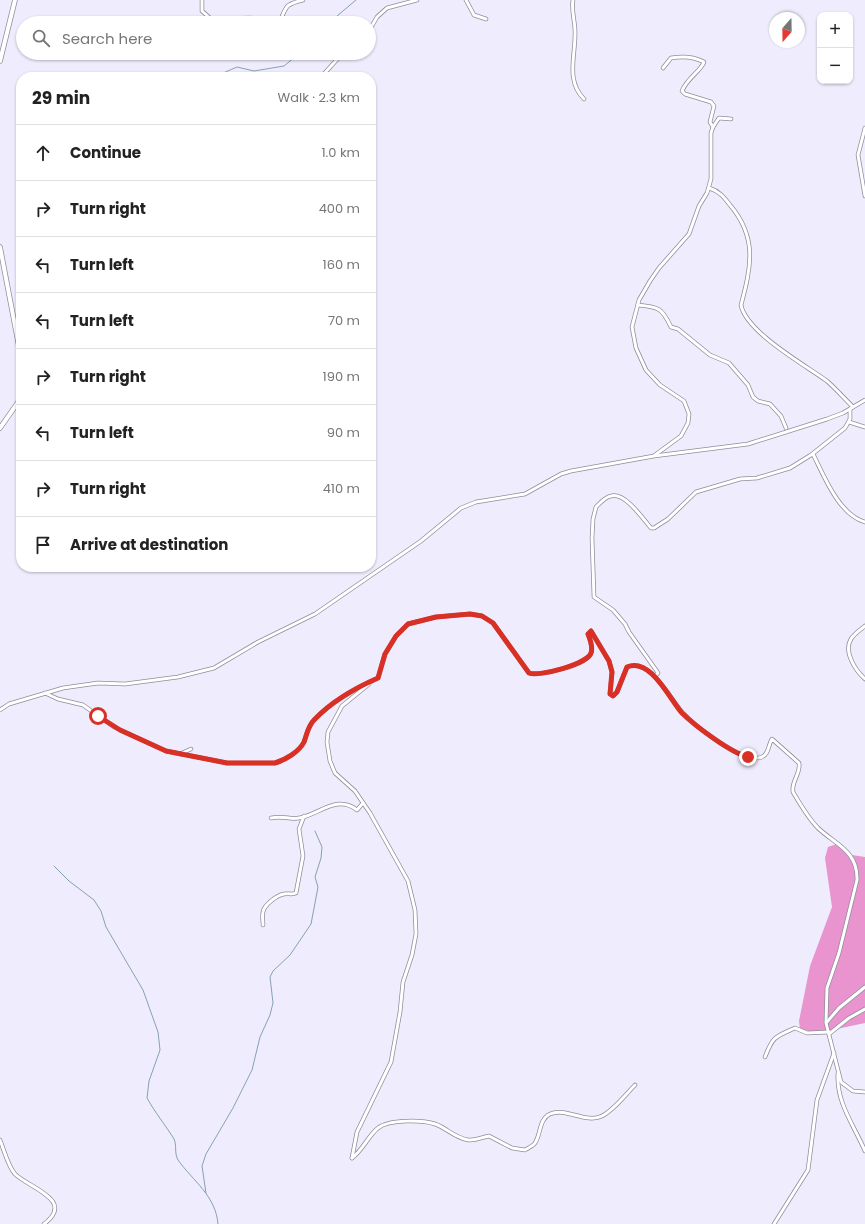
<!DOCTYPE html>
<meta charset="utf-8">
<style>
:root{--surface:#fff;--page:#f2f2f2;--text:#222;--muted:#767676;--line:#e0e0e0}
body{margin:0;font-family:Poppins,sans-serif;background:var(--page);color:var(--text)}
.controls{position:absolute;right:12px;top:12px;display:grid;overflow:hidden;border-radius:8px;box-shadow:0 1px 3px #0004}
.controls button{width:36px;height:36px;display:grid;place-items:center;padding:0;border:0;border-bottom:1px solid var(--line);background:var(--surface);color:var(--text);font:20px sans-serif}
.compass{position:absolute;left:769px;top:12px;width:36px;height:36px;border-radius:50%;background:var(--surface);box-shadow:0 1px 3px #0004;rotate:200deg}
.stop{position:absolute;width:12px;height:12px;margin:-9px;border:3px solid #d93025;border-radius:50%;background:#fff}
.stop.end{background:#d93025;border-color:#fff;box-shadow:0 1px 4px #0008}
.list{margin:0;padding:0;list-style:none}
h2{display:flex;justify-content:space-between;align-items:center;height:52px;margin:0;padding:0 16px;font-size:17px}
h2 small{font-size:13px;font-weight:400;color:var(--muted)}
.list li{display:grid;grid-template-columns:26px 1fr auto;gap:12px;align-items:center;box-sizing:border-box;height:56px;padding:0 16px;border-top:1px solid var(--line)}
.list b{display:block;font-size:15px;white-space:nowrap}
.list em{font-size:13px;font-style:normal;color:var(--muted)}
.icon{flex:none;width:22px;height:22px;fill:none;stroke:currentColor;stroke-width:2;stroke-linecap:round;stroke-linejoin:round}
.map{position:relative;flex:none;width:865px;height:1224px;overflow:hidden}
.search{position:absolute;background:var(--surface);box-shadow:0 1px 3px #0004;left:16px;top:16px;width:360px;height:44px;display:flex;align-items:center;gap:10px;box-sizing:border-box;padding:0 14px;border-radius:22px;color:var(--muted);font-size:15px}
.panel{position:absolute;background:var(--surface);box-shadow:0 1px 3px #0004;left:16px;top:72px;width:360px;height:500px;border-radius:16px}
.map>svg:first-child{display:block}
.forest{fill:#e994cf}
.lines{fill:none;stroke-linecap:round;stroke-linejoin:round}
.stream{stroke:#88a0b3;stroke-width:1}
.minor-casing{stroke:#8e8d9b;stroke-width:4.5}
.major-casing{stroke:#8e8d9b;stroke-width:5.5}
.minor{stroke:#fff;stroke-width:3}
.major{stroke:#fff;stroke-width:4}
.route{stroke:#d93025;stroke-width:5}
</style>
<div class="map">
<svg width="865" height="1224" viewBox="0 0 865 1224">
<rect width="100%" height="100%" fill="#efedfd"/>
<polygon class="forest" points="839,843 852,855 865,857 865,1023 818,1033 800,1029 799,1021 810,966 832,907 825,858 828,847"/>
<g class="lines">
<g class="stream">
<polyline points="334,23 337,16 356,0"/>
<polyline points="214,77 237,67 254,71 284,66 300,53"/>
<path d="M54,866L69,881L94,900L101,911L106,927L143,990L158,1032L160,1050L149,1081L147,1098C154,1111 166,1126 174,1139C177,1145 174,1153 178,1160C193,1181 216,1196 218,1224"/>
<polyline points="206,1193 202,1166 206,1154 233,1108 252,1070 260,1037 270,1015 273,1003 270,977 273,971 290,955 311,924 318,887 315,877 321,858 322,847 315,831"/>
</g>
<defs>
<g id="minor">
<polyline points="202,0 202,11 211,19 251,18 254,20 252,23"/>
<polyline points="466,0 474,15 486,19"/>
<path d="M573,0C571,10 575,21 575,31C576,55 565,80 584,99"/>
<path d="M279,23C287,7 283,5 303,0"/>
<polyline points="369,31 377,17 387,8 417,0"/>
<path d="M663,68L671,58C682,56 693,56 704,62C701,71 687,78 682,91L685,94L711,102L714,106L710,122L713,127"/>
<polyline points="321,77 343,53"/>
<polyline points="865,128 858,155 865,196"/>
<path d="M709,188C719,191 724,197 730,205C758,238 751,267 741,305C746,332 805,365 827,381C836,389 844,398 853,407"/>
<path d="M638,305C659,307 662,308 671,327L678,329L710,355L729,363L748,385L753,397L758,401L770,404L781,416L786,428"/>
<polyline points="849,422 865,427"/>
<path d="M813,454C824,476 839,515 865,522"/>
<polyline points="655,455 681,436 688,423 689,414 684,401 660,385 646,370 636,348 632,327 639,300 650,281 659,268 689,234 699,206 707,193 711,179 711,133 713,127 719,118 731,119"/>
<path d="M865,626C860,630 854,634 851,639C843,652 856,671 865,679"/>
<path d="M655,676L658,673L656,670L629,632L625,624L613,610L594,597L592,538L593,519L596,507C600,503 605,497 611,496C625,492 643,519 651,528H654L668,519L696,492L740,479L757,478L790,468L811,455L845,428L850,419V409"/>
<path d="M45,693L58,699L83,705L114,727L166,751L227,763H275C285,760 299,752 304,742C307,734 308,726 314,720C332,701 355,689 378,678L385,654L396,636L408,624L436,617L470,614L482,616L493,623L529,673C539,677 588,664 591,653C593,647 590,639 588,634L591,631L609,661L612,672L610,694L613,696L617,692L627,667C650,657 670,699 682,712C695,726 743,765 762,757C769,754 768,745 772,739L799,763C801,774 791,781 793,792C800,804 808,818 818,828C836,845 858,851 857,880L839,953L827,988L826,1023L841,1082L853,1091L865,1092"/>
<polyline points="0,710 9,704 63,688 98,683 125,684 178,677 214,668 258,642 315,614 421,541 461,508 476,502 525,494 561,474 571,471 654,456 748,444 827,419 843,413 865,400"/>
<polyline points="180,754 191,749"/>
<path d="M271,818C284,815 289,820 299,818C319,815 336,794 357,810L363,803"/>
<path d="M263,925C263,921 262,916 263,912C264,905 277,895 284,894C288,893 292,895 296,893L303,856L299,829L304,816"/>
<polyline points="827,1022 839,1008 865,987"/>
<polyline points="829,1034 849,1018 865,1009"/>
<path d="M765,1057C773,1036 775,1037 795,1028L807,1033L829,1032"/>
<path d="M838,1073C836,1103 854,1125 865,1151"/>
<path d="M0,1140C4,1150 8,1166 15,1174C29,1188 76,1200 44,1224"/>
<polyline points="352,1158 357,1132 391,1062 400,1012 403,982 412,955 416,934 415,910 408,881 370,813 355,791 335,773 330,761 327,742 328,732 342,706 369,684"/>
<path d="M352,1158C363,1150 368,1136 378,1128C389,1119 423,1120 435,1124C447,1128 453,1137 468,1140C476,1141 482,1137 489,1136L512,1148L525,1150C528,1148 533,1146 535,1143C541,1134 539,1119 550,1114C566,1107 586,1124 602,1116C614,1110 625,1095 635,1085"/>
<polyline points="774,1224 808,1170 817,1100 834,1053"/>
</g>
<g id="major">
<polyline points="0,61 15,0"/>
<polyline points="0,247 21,357"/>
<polyline points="0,428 21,398"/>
</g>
</defs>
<use href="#minor" class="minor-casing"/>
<use href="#major" class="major-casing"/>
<use href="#minor" class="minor"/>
<use href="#major" class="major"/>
</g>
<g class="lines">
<path class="route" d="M98,716L120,730L166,751L227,763H275C285,760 299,752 304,742C307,734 308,726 314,720C332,701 355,688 378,678L385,654L396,636L408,624L436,617L470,614L482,616L493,623L529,673C539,677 588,664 591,653C593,648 590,639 588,634L591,631L609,661L612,672L610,694L613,696L617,692L627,667C651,657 670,700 682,713C694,725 731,753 748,757"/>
</g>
</svg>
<div class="controls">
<button>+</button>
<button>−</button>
</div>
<svg class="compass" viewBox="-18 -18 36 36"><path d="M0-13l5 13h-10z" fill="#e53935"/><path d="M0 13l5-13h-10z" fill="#767676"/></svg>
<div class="stop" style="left:98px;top:716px"></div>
<div class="stop end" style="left:748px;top:757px"></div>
<div class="search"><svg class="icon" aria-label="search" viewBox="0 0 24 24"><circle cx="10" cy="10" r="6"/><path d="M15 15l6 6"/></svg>Search here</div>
<section class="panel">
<h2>29 min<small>Walk · 2.3 km</small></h2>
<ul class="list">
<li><svg class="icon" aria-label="ahead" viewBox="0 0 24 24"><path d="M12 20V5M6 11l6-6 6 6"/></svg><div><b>Continue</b></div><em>1.0 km</em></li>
<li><svg class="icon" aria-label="right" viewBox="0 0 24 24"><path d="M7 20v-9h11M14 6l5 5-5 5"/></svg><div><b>Turn right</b></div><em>400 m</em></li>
<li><svg class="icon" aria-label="left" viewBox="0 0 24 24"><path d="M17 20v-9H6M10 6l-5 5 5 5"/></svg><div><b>Turn left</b></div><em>160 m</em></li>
<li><svg class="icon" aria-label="left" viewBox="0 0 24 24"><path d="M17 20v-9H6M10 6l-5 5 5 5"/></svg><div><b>Turn left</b></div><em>70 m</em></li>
<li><svg class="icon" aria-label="right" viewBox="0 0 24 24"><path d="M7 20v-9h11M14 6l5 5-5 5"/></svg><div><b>Turn right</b></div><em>190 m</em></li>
<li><svg class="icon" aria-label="left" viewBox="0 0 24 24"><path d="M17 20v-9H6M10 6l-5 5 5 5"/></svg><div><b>Turn left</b></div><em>90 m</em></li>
<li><svg class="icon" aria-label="right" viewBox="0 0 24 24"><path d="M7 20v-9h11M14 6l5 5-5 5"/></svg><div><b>Turn right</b></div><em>410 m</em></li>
<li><svg class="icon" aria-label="arrive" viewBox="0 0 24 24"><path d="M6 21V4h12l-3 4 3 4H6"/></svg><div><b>Arrive at destination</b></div></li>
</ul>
</section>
</div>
